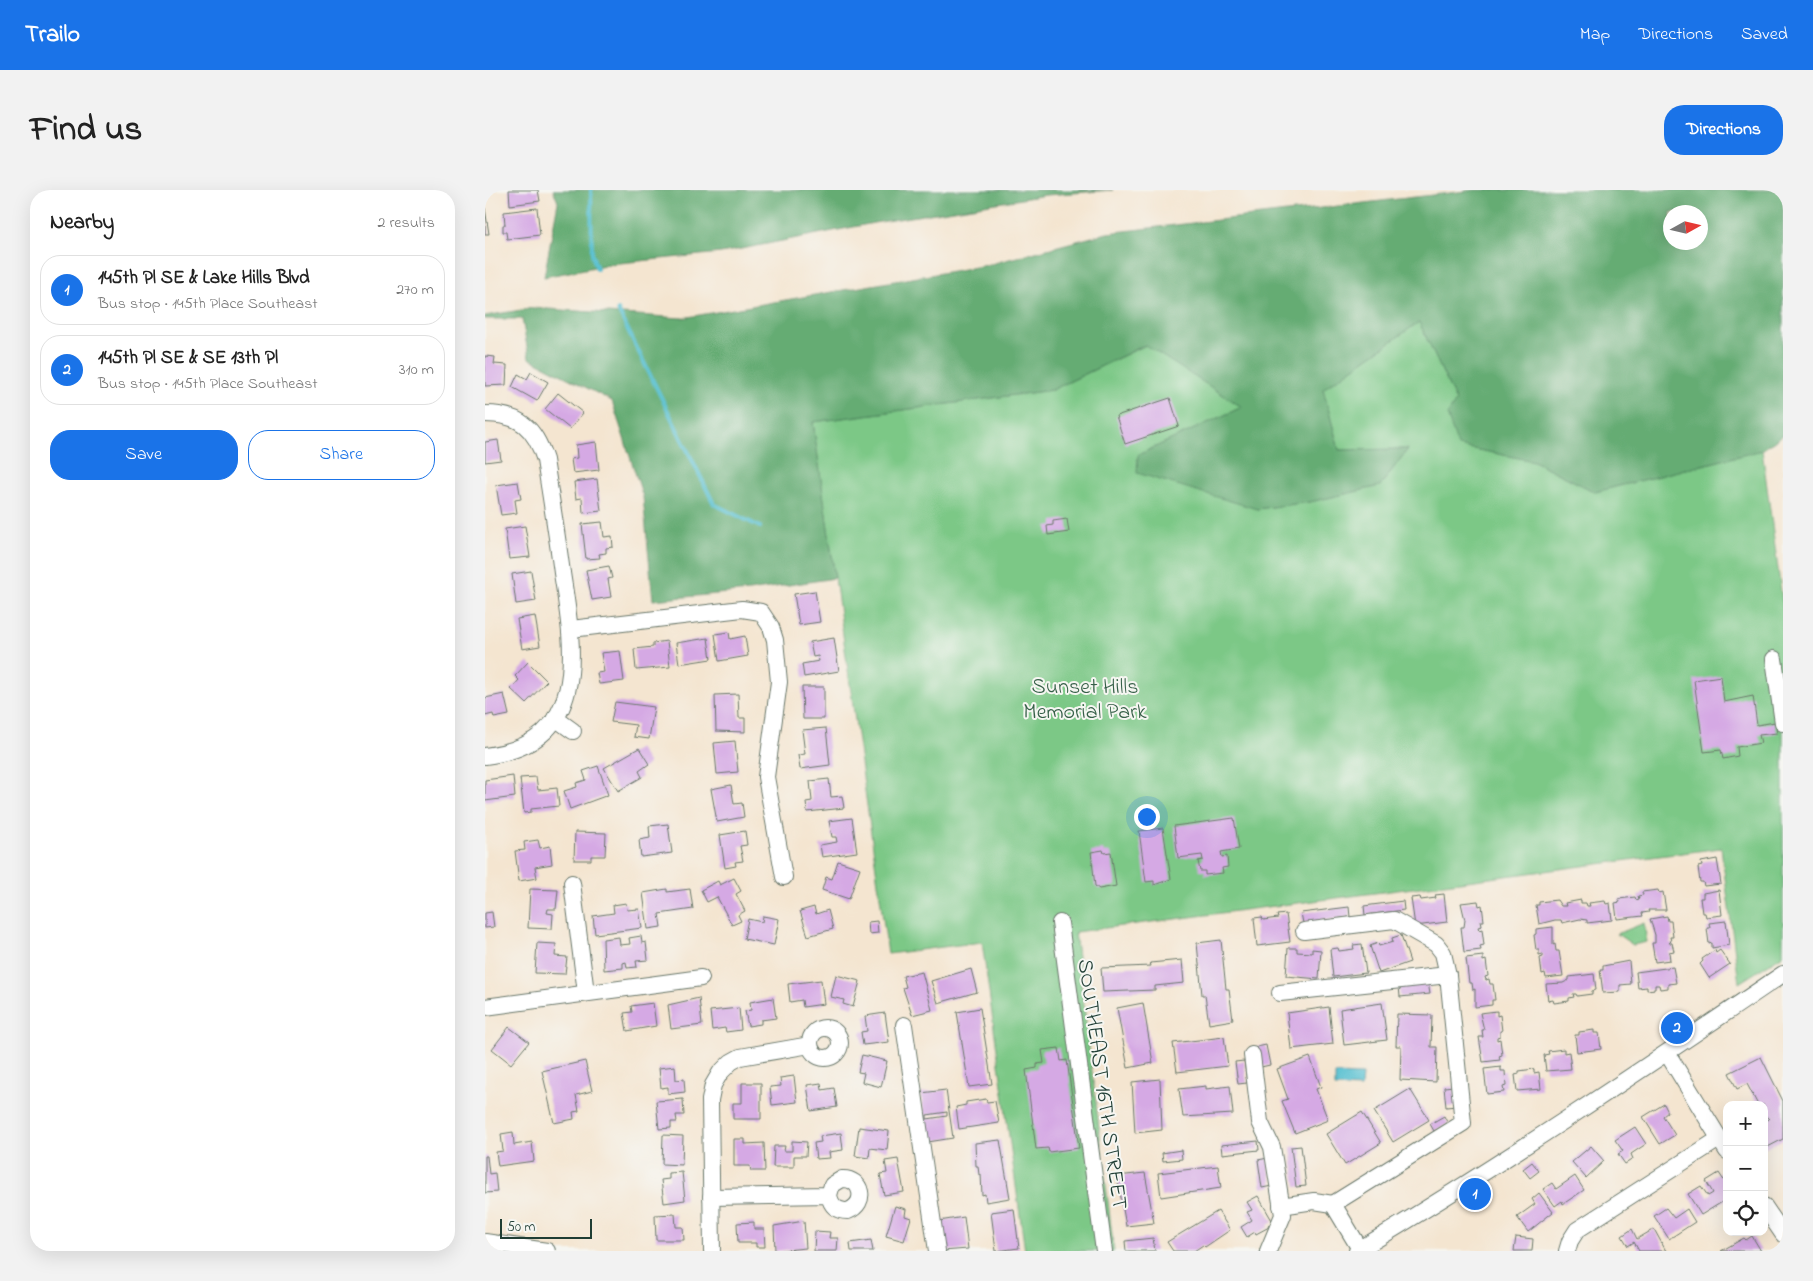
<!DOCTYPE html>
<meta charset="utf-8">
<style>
:root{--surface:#fff;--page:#f2f2f2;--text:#222;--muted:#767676;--line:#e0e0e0;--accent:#1a73e8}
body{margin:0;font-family:"Indie Flower",sans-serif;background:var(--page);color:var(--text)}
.controls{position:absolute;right:15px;bottom:15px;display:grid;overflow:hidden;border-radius:10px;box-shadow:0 5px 20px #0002}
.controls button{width:45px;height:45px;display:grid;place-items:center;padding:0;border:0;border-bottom:1px solid var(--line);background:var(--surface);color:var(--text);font:25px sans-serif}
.compass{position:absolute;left:1178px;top:15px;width:45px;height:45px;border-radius:50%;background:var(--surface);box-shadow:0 5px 20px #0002;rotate:82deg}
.scale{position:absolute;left:15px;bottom:12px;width:92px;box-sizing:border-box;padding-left:5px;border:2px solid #1f3d34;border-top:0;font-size:14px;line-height:18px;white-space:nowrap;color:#1f3d34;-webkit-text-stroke:4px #f6f6f2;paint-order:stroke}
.you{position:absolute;left:661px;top:626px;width:18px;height:18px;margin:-12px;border:4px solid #fff;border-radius:50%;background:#1a73e8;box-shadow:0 0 0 8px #1a73e833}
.badge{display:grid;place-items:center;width:32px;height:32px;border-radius:50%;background:var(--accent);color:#fff;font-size:16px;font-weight:700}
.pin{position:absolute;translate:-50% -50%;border:2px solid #fff;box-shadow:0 1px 5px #0006}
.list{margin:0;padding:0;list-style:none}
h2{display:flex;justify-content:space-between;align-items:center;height:65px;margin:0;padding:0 20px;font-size:21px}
h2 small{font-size:16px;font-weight:400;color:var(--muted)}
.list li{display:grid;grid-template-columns:32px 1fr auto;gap:15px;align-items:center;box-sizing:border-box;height:70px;margin:0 10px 10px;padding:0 10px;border:1px solid var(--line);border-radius:20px}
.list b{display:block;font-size:19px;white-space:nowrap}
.list p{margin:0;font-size:16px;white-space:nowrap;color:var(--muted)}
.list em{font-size:16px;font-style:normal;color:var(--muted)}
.actions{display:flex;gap:10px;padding:15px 20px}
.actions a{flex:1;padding:11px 0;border:1px solid var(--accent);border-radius:20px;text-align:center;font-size:18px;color:var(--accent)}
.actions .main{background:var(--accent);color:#fff}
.icon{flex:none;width:28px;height:28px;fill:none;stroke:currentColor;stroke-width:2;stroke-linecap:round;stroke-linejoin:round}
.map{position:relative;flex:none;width:1298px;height:1061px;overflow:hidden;border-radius:20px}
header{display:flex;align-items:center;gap:30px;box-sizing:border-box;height:70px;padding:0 25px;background:var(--accent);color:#fff}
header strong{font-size:24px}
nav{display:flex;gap:28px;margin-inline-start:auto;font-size:18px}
.intro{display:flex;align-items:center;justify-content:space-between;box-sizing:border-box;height:120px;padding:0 30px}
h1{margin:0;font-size:35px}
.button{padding:12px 22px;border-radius:20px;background:var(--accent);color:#fff;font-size:18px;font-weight:700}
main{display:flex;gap:30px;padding:0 30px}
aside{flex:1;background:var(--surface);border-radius:20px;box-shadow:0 5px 20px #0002}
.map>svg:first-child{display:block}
.green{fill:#7cc886;stroke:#4e825d}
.forest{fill:#65ac73;stroke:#427454;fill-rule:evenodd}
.water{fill:#54bfd0;stroke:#3a7e82}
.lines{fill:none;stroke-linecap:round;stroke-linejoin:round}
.stream{stroke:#54bfd0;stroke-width:4}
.building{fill:#d5a9e4;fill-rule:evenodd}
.minor-casing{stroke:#6a786b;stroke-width:18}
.minor{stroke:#fff;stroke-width:16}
.labels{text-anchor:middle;stroke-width:4;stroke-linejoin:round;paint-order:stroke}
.park-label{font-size:22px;fill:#366048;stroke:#f6f6f2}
.street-label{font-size:22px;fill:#1f3d34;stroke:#f6f6f2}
</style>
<header>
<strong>Trailo</strong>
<nav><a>Map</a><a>Directions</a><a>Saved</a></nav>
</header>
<div class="intro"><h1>Find us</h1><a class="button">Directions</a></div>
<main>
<aside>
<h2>Nearby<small>2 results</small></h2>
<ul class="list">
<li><span class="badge">1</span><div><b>145th Pl SE &amp; Lake Hills Blvd</b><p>Bus stop · 145th Place Southeast</p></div><em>270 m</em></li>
<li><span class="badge">2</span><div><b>145th Pl SE &amp; SE 13th Pl</b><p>Bus stop · 145th Place Southeast</p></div><em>310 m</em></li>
</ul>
<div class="actions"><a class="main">Save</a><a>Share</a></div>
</aside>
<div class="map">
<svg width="1298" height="1061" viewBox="0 0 1298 1061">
<rect width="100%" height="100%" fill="#f6f6f2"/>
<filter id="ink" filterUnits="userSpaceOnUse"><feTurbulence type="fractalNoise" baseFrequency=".02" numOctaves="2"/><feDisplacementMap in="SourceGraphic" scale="10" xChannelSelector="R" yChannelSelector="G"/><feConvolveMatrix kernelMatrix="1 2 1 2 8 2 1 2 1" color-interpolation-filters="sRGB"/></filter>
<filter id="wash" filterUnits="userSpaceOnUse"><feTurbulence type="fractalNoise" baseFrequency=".0096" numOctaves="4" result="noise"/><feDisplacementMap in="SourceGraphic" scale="20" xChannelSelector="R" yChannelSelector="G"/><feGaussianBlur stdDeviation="1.12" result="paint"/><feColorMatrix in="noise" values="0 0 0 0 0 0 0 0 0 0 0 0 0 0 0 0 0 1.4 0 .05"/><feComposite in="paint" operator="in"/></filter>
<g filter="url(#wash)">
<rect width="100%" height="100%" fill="#f4e5d0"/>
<g class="green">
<polygon points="934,132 971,211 974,256 1049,271 1110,302 1277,260 1298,416 1298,765 1254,793 1236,658 590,742 629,1061 540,1061 497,752 403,764 328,232 567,200 661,155 757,217 653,265 772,319 825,312 895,296 923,259 854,260 838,199"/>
<polygon points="1159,733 1162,752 1148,755 1132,744"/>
</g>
<g class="forest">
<polygon points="68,0 628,0 561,5 389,33 236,63 125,74 59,87 73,12"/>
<path d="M990,0H1298V245L1277,260L1110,302L1049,271L973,256L962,225L971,211L934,132L838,199L854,260L923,259L895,296L825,312L772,319L652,283L653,265L757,217L660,155L567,200L328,232L350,388L264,401L168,410L158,307L127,211L44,168L37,129H0V126L48,118L197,128L502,75L622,43ZM1186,22H1216V52H1186Z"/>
</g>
<polygon class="water" points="850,884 877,885 876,898 850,897"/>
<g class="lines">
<g class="stream">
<polyline points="106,0 107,65 112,79"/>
<polyline points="133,120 229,314 275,337"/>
</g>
</g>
<g id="blocks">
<g class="building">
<polygon points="24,0 53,0 55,11 25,15"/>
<polygon points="0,18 4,44 0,44"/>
<polygon points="52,18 55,45 22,49 21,42 18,42 18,35 20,35 19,22"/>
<polygon points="0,166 10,167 9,174 22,175 21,195 0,196"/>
<polygon points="46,182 63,192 52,211 27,197 33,184 42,189"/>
<polygon points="73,203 98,223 85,239 60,219"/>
<polygon points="685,208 694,236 640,254 631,226"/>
<polygon points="13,250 16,270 0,272 0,252"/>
<polygon points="111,252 114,280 88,283 86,269 92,268 91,255"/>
<polygon points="112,289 116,321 98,323 97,308 91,309 89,292"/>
<polygon points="33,292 36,309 30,310 32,323 16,325 11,295"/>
<polygon points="582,329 584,342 563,345 562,336 568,335 568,331"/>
<polygon points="117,332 119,347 127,346 128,357 121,358 121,363 114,364 115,368 101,369 97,334"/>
<polygon points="40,336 45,367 24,369 20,339"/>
<polygon points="124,376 127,388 123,389 126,407 107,410 101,380"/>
<polygon points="46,381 51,411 31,414 27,384"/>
<polygon points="330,401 335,432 314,435 309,404"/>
<polygon points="50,426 55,456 37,459 32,429"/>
<polygon points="244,442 245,449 260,446 263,466 234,471 230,444"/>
<polygon points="223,448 226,469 194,474 191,453"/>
<polygon points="349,448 354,481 319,487 317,474 334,471 333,466 328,467 325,452"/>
<polygon points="182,451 185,477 151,480 149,459 168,457 168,453"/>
<polygon points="135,461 139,491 114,494 112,483 119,482 116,463"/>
<polygon points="43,472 62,491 41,513 26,499 34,490 30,486"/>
<polygon points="1236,486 1239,512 1268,506 1272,535 1290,532 1292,543 1274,545 1276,553 1252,557 1253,566 1238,569 1236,560 1219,562 1209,490"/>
<polygon points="317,497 339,497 339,529 318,529"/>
<polygon points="19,504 24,525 9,528 8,524 0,526 0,508"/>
<polygon points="253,504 254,528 260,528 260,542 231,541 230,505"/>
<polygon points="130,512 169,517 164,549 149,547 151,535 126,532"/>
<polygon points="341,538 345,575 315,579 313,565 320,564 317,540"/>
<polygon points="250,551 253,582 232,584 229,553"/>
<polygon points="154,558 164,574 154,581 157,587 133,601 119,578"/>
<polygon points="113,576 123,605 85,619 79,601 92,597 91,593 101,590 98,581"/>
<polygon points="28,586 30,607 0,611 0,590"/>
<polygon points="51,587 53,600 72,598 74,616 46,619 46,622 39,623 35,588"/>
<polygon points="344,589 346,607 357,606 359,618 322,622 321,612 327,611 325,591"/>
<polygon points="246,595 249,614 257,613 259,627 232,632 226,599"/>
<polygon points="367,628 372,662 337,667 335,655 352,652 351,647 347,647 344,631"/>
<polygon points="749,628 754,659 736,662 737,667 742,666 743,677 737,678 738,683 720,685 720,681 715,681 713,671 718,670 717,665 693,668 689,636"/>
<polygon points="183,634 187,663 156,667 154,650 165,648 164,636"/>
<polygon points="678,638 686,689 669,695 669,691 661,692 654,641"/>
<polygon points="260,641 262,655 255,656 258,671 250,672 251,676 240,678 235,645"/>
<polygon points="90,642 121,643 120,666 106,666 106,670 89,670"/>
<polygon points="53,650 55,658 65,656 67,674 50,677 52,688 34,691 30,661 40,660 39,652"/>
<polygon points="618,660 619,663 626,662 631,696 614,699 610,696 606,662"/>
<polygon points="1232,669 1236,694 1219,696 1218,692 1215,692 1213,677 1217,676 1216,672"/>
<polygon points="353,671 375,678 364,709 337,700 341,687 347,689"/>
<polygon points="249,688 256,701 251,704 260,721 253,725 256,731 247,735 232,707 222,712 216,700 233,691 235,695"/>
<polygon points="45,699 73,700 71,719 63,719 62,723 68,724 67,739 43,738"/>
<polygon points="182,699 182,702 205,699 208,719 174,724 176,737 163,739 158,703"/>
<polygon points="1173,700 1174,703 1178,702 1181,720 1163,720 1164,722 1157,723 1158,726 1132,729 1130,713 1135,712 1134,709 1150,707 1151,710 1154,709 1153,706 1158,705 1157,702"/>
<polygon points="1234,700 1237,725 1221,727 1220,723 1217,723 1215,708 1218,708 1218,703"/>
<polygon points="959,704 962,732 930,736 926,708 935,707 936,710 951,708 950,705"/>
<polygon points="1072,710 1076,716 1081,716 1080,713 1096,710 1096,713 1101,713 1102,716 1105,716 1104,713 1120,711 1121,714 1125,713 1127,730 1102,733 1102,730 1095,729 1077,733 1076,730 1070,730 1054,734 1051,715 1054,715 1054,712"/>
<polygon points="918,711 919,720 880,725 879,716"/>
<polygon points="993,711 994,716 997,715 999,731 996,731 997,736 993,737 994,740 997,739 999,755 995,756 996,760 979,762 976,737 979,737 980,730 976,713"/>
<polygon points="141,713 142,720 154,719 157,738 110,744 108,726 129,723 128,715"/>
<polygon points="329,717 331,724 343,720 348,739 323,746 315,721"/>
<polygon points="864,717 865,727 818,733 816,723"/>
<polygon points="7,722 9,737 0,738 0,723"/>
<polygon points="801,724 805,752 772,756 769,728 777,727 778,730 793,728 792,725"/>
<polygon points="278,726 294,729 289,755 259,749 263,729 277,732"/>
<polygon points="1182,726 1183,731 1186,731 1188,747 1185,747 1186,751 1184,753 1187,753 1189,761 1184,762 1185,770 1170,772 1167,753 1170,753 1170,745 1165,729"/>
<polygon points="392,731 393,743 384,744 383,732"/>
<polygon points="1241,731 1244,755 1227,758 1227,753 1224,754 1222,738 1225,738 1224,733"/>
<polygon points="1068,737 1068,755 1070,754 1071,761 1074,761 1078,786 1061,788 1060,783 1057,784 1055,768 1058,767 1058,764 1054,765 1054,760 1051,760 1049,745 1051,744 1051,739"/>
<polygon points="916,745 925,772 894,783 885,756 893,753 894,756 908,752 907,748"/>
<polygon points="156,746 157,753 161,752 163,770 151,771 152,777 142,778 141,772 138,773 138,778 119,780 118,749 134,747 135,755 145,754 144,748"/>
<polygon points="736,750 741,799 744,799 748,830 724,834 720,805 717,805 712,753"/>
<polygon points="52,753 71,754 70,766 82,767 80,784 50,783"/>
<polygon points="877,754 881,783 848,787 845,759 853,758 854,761 869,759 868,755"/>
<polygon points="803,758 812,758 812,762 827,763 827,759 836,760 834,789 801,786"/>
<polygon points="1230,760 1231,763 1235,760 1245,774 1224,788 1215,774 1218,771 1217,769"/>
<polygon points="998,766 998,771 1001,770 1003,786 1000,787 1001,790 1004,789 1005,794 1008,794 1010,810 1007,810 1007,815 990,817 990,799 988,800 987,793 984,793 981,768"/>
<polygon points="697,770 699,793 670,796 670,800 618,802 616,778 666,776 665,773"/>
<polygon points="1144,771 1146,794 1135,795 1135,802 1118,803 1115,780 1118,780 1118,776"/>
<polygon points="1188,777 1191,793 1183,794 1183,798 1175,799 1174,795 1170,795 1170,799 1162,800 1162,797 1153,798 1151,782"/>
<polygon points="486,779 492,802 453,813 446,791"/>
<polygon points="437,782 447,820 427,825 418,798 421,797 418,786"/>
<polygon points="1109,784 1111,800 1107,801 1107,804 1092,806 1091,804 1088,804 1089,807 1084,808 1084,811 1069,813 1068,810 1063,811 1061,794 1078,793 1084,790 1084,787"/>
<polygon points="351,785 375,791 368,817 358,814 359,810 346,807"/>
<polygon points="336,790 339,814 318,817 317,810 305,812 303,794"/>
<polygon points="943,792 945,804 915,807 914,796"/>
<polygon points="214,808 217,835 186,839 183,815"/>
<polygon points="288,808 291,828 276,830 276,834 263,836 260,821 266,820 265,812"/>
<polygon points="168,813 171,836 142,841 139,823 147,822 146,816"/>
<polygon points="658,813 668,873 643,878 632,818"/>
<polygon points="897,813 902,850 859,855 855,819"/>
<polygon points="844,817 848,854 806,859 802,823"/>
<polygon points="254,818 256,840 241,842 240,838 227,840 225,821"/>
<polygon points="495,818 507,894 484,897 472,822"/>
<polygon points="1012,821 1012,826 1015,825 1017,841 1015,841 1015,846 1012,847 1012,850 1015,849 1017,865 1014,866 1015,870 998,872 994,847 998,847 997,840 999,840 995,823"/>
<polygon points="400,823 404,852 378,855 376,842 382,841 380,826"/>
<polygon points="912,824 947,825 946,857 952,857 951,892 915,890 916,856 911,856"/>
<polygon points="24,837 44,852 26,874 7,859"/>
<polygon points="1109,840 1109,843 1114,843 1116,859 1092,862 1090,845 1094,845 1094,842"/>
<polygon points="739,847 743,876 692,882 688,853"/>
<polygon points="781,855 785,875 776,877 772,857"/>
<polygon points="574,858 576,871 582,870 594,958 564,962 563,958 551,959 541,880 552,878 552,874 559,873 557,860"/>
<polygon points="1079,859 1079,863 1084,862 1086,879 1061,881 1059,865 1064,864 1063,861"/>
<polygon points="377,865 402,871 396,897 377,892 379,883 373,882"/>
<polygon points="825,867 836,897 831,899 843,930 810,943 797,911 803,909 792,879"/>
<polygon points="1276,867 1298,911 1298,949 1279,959 1279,931 1284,929 1279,924 1279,915 1273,915 1262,894 1252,899 1244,883"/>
<polygon points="100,871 107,901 91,905 94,921 88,922 89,929 69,933 57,881"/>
<polygon points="759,871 762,893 753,894 750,872"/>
<polygon points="190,876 191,890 199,889 200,902 183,904 183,897 176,898 174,878"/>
<polygon points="1016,877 1016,881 1020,881 1021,896 1018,897 1019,902 1002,904 999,879"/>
<polygon points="1049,879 1049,883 1054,882 1056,899 1032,901 1030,885 1034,884 1034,881"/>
<polygon points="309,886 312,912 287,915 285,897 296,896 295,888"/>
<polygon points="675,889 677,940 650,943 647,892"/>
<polygon points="257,893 276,893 276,929 248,929 248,913 257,913"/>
<polygon points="336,893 337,900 349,898 352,917 326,921 322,895"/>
<polygon points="721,896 721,899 745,896 748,924 698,927 694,899"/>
<polygon points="969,896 972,916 961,917 959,897"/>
<polygon points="925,899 944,930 908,952 889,921"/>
<path d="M461,900L468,948L443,952L436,903ZM462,922V926L442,929V925Z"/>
<polygon points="198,909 199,925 191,925 192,932 186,932 186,938 174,939 171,911"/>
<polygon points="501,909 502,912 510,911 514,933 474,939 471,917 481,915 481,912"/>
<polygon points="1179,914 1183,922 1178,926 1190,945 1175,954 1158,927"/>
<polygon points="877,922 896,953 860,975 841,944"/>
<polygon points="959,926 963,934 949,941 945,934"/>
<polygon points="374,937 404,941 402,960 385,958 384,968 370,966"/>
<polygon points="1150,937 1161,954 1146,964 1148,969 1140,974 1133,964 1138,961 1130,950"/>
<polygon points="28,942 29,955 47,952 49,971 13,976 11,962 18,961 16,944"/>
<polygon points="356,943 358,960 344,962 345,968 331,969 329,953 336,952 335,946"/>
<polygon points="178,945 198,946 197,975 177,974"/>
<polygon points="249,949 260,949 260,954 279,953 280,981 266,981 265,976 249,976"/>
<polygon points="515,950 525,1008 501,1012 500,1004 497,1005 496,984 494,985 493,976 491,976 490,953"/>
<polygon points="307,951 322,952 321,966 309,966 309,977 288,977 289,956 300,956 299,961 307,961"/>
<polygon points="773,951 774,960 737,964 736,955"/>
<polygon points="816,956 821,996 811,997 806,957"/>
<polygon points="1106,956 1119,971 1101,988 1087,972"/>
<polygon points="696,960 697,969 678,971 677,963"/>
<polygon points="0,966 2,966 4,984 10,983 12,1002 0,1003"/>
<polygon points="783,968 787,996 777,998 773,970"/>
<polygon points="413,969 419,1002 399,1005 395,984 402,983 400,971"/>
<polygon points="1047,972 1054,981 1045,988 1038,979"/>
<polygon points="733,976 736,998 676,1007 673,983"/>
<polygon points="197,982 200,1010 179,1013 176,990 184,989 184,983"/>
<polygon points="660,983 669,1033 641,1036 632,986"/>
<polygon points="1234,983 1242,995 1242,1009 1216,1025 1203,1004 1216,996 1223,1006 1228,1003 1221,991"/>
<polygon points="1090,986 1099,1000 1078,1014 1077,1011 1070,1016 1058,999 1067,993 1071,999"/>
<polygon points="1054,1003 1068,1022 1043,1042 1032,1027 1050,1014 1047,1009"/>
<polygon points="773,1006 788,1032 783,1035 784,1037 771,1044 770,1042 762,1047 756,1037 767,1030 762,1022 767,1020 762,1012"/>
<polygon points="410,1016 421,1019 420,1026 426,1028 419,1051 401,1046"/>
<polygon points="1181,1018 1189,1028 1202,1019 1210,1032 1184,1049 1169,1026"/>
<polygon points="529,1019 534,1058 511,1061 506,1022"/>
<polygon points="733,1021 745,1040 720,1057 718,1055 709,1061 688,1061 682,1052"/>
<polygon points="190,1024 191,1037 198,1037 199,1050 171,1050 170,1025"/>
<polygon points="479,1027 483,1059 458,1061 454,1031"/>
<polygon points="319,1031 321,1058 290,1061 289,1036"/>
<polygon points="269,1032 269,1039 279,1039 280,1057 271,1057 271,1053 253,1053 252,1033"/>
<polygon points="1147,1039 1152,1049 1169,1039 1181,1061 1154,1061 1149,1052 1143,1056 1137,1046"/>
<polygon points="330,1041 345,1042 344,1048 353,1048 352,1061 329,1061"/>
<polygon points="1267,1046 1276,1061 1236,1061 1259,1048 1261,1050"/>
<polygon points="1031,1047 1048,1049 1047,1061 1029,1061"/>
<polygon points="668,1048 670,1061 641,1061 640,1051"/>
<polygon points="386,1050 388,1061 366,1061 365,1053"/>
</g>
</g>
</g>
<g filter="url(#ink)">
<use href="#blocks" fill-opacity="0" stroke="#6a786b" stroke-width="1"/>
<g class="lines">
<defs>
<g id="minor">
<path d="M0,224C35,224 50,238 60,270C66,308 72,345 77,383C89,459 106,553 0,566"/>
<polyline points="86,439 257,419 276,422 286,437 290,450 294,492 281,587 299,687"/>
<polyline points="1289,469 1298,533"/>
<polyline points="70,528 88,541"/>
<polyline points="87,693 101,803"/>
<polyline points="575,733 619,1061"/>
<polyline points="819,741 909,730 951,754 958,763 963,785 978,933 848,1014 875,1059"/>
<polyline points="795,803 963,785"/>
<polyline points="0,817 216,788"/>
<polyline points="419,835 452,1061"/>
<circle cx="340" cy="853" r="15"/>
<polyline points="1182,863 1242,961"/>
<polyline points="767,865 775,932 787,957 798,1025 783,1061"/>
<path d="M226,1007L344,1005C346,1016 352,1021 363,1021C383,1013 377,988 357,989L347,995L344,1005"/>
<polyline points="796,1016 829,1011 848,1014"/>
<polyline points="1279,1016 1298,1044"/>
<polyline points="0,1052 62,1061"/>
<polyline points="227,1061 225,910 228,895 235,883 246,872 255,867 325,855"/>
<path d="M872,1061C1017,974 1158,879 1298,784"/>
<polyline points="1082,1061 1085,1051 1092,1040 1234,949"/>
</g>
</defs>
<use href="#minor" class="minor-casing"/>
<use href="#minor" class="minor"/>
</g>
</g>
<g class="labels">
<g class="park-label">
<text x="600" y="503">Sunset Hills<tspan x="600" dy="25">Memorial Park</tspan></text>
</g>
<g class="street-label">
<text transform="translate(619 894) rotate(82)" y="8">SOUTHEAST 16TH STREET</text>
</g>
</g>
</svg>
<div class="controls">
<button>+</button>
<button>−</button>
<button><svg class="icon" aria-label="locate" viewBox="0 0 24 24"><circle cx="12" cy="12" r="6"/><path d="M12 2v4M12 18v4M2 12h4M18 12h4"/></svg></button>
</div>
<svg class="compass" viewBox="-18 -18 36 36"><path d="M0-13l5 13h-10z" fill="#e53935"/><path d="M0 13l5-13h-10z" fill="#767676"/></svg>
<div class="scale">50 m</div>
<div class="you"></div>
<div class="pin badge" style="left:990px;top:1004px">1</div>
<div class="pin badge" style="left:1192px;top:838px">2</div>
</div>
</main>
